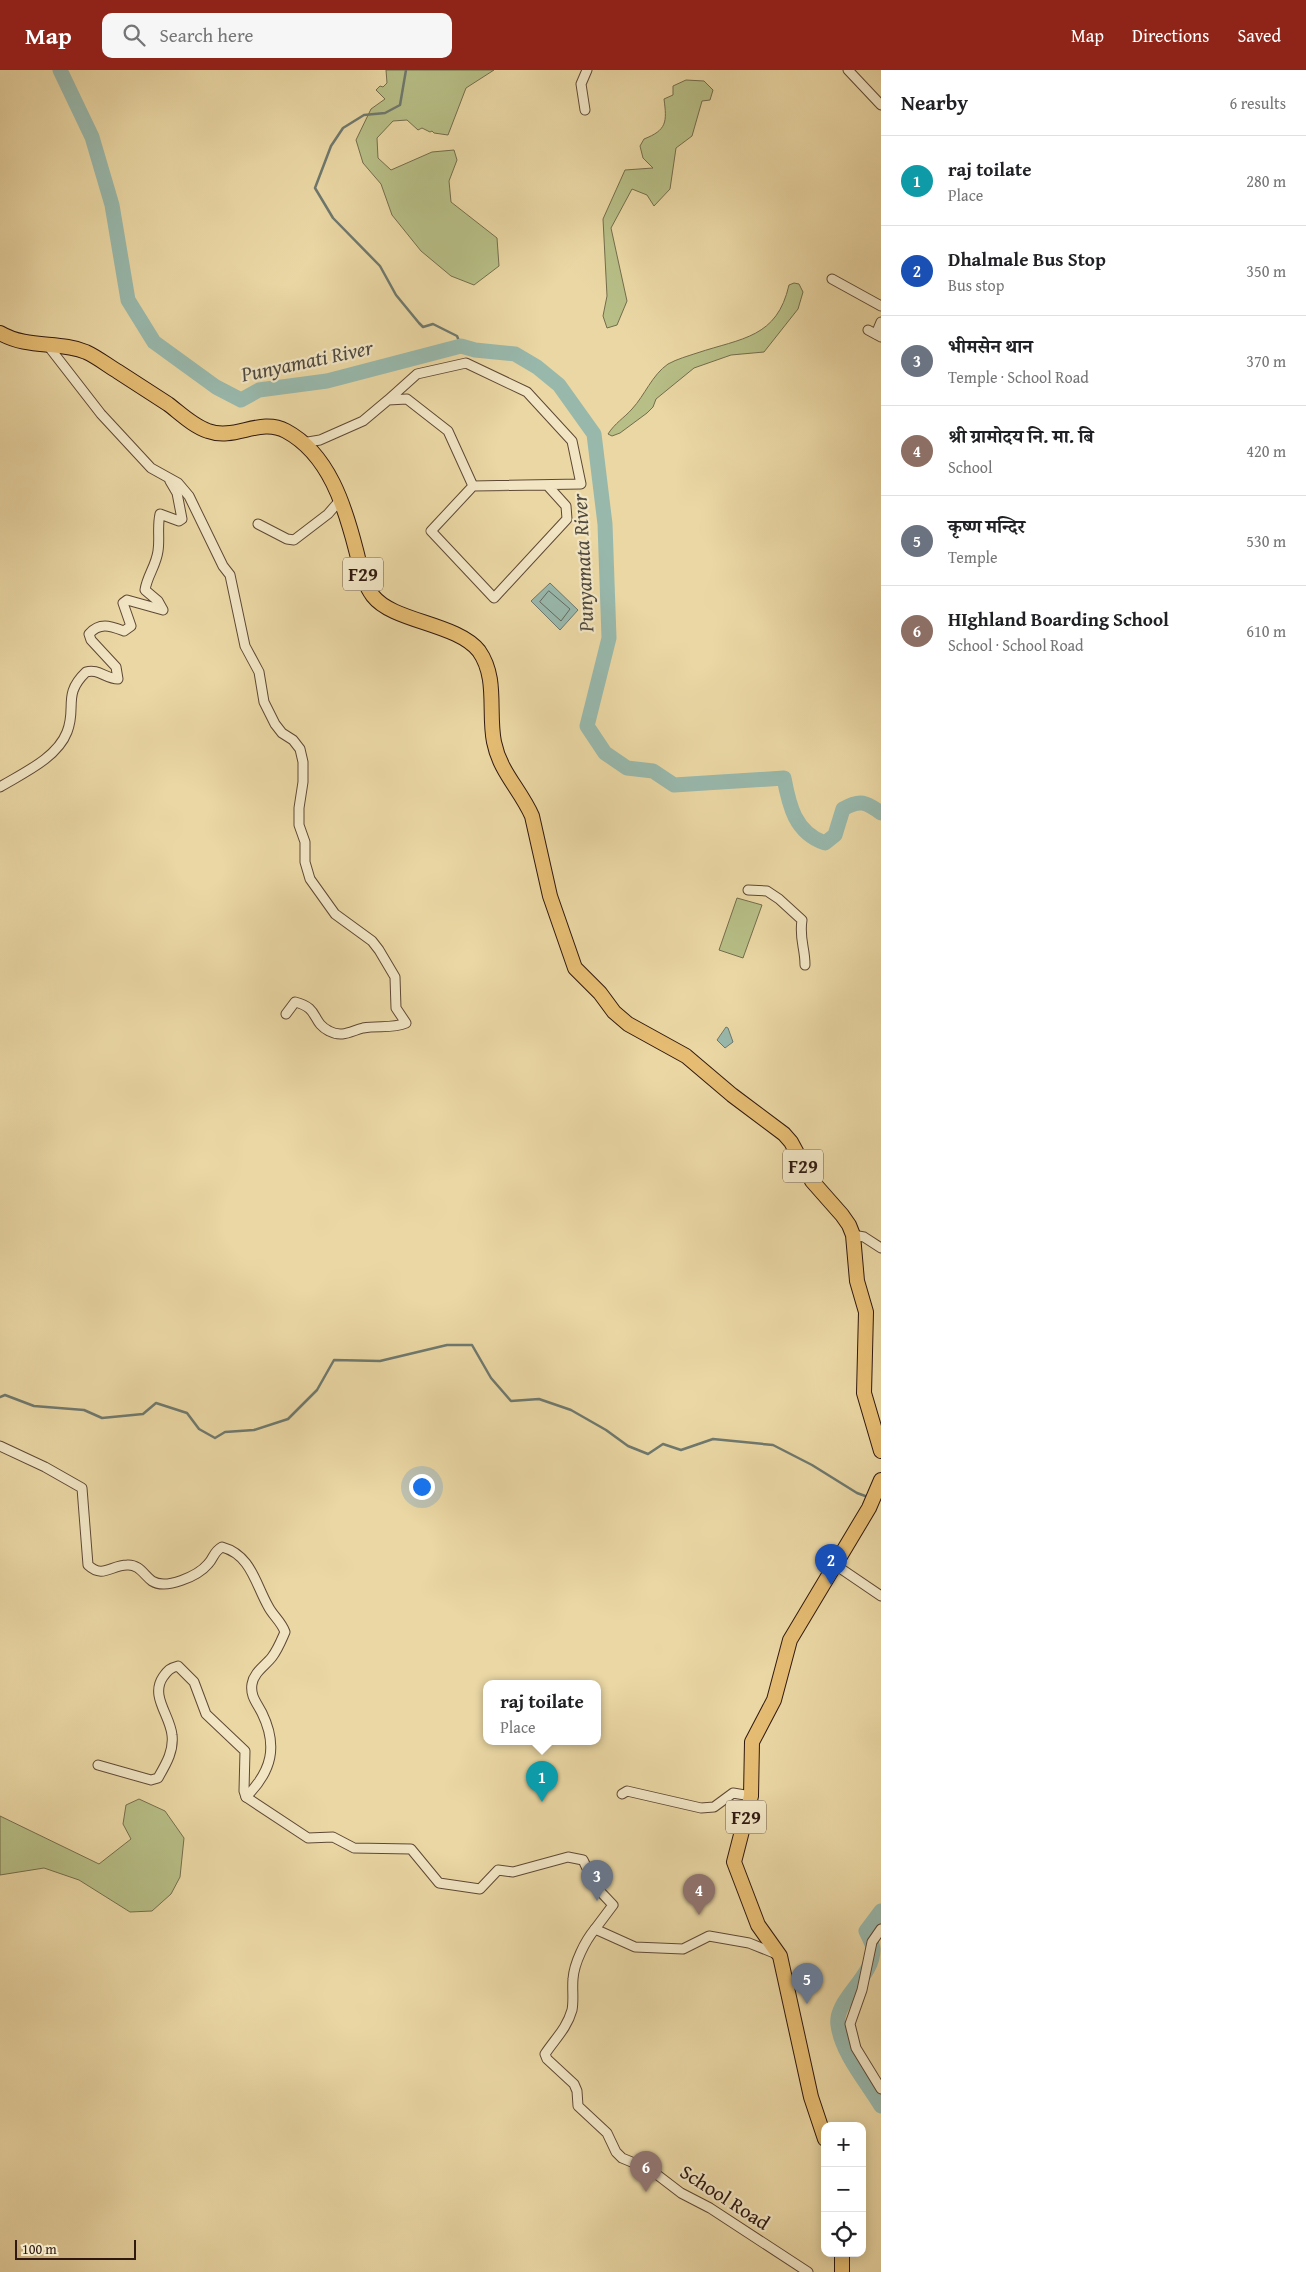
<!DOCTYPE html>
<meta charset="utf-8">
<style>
:root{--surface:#fff;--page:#f6f6f6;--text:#202124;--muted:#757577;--line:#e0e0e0;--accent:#8f2418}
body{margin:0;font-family:"Gentium Book Plus","Noto Serif Devanagari",serif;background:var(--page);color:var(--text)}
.controls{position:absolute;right:15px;bottom:15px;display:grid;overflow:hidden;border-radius:10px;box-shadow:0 2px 12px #0003}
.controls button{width:45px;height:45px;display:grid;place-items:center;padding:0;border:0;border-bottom:1px solid var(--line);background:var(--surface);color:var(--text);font:25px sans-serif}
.scale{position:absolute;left:15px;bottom:12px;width:121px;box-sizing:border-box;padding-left:5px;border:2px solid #301910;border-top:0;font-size:14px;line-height:18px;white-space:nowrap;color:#301910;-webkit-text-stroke:4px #f1e5c4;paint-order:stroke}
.you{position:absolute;left:421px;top:1416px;width:18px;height:18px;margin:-12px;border:4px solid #fff;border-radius:50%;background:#1a73e8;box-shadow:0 0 0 8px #1a73e833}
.badge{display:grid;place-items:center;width:32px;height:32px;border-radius:50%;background:var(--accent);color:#fff;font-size:16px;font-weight:700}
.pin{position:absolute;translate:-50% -41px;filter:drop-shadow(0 1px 2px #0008)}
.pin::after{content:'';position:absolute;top:26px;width:18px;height:15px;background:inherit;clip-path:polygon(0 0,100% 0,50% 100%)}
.popup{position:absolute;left:483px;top:1610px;width:118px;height:65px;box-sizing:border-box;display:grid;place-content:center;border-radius:10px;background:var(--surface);filter:drop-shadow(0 1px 4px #0005);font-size:16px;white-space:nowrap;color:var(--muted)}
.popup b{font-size:19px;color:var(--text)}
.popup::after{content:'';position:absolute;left:50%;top:100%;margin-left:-10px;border:10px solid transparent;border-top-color:var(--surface)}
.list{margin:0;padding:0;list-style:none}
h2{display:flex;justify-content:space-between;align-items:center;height:65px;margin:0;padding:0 20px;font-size:21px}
h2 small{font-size:16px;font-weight:400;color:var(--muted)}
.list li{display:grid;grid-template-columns:32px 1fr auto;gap:15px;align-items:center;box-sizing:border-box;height:90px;padding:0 20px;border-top:1px solid var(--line)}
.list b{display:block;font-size:19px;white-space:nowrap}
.list p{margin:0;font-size:16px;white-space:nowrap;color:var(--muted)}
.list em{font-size:16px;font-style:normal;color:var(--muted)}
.icon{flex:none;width:28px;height:28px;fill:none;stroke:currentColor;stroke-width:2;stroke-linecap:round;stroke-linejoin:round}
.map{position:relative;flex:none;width:881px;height:2202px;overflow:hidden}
header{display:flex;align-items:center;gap:30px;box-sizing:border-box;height:70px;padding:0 25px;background:var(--accent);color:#fff}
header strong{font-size:24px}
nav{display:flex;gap:28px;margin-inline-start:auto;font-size:18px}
.search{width:350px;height:45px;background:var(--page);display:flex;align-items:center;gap:12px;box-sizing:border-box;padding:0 18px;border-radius:10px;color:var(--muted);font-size:19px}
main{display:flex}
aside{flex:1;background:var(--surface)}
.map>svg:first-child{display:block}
.green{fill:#b7be86;stroke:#746c4b}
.water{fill:#98b8ac;stroke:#6e786e}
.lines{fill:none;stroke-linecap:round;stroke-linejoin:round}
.shore{stroke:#64685e;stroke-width:1}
.stream{stroke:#6e786e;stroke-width:2.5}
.river{stroke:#98b8ac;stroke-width:15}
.minor-casing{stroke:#5e4835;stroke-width:11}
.primary-casing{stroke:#301910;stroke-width:16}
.minor{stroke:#f1e5c4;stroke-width:9}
.primary{stroke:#e5bc72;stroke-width:14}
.labels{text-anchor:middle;stroke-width:4.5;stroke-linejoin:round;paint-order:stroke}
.shield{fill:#f1e5c4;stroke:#6a5646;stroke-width:1}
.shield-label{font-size:19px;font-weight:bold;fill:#301910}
.street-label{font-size:20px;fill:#301910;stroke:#f1e5c4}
.water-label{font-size:21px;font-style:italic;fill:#4f493f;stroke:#f1e5c4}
</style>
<header>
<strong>Map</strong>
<div class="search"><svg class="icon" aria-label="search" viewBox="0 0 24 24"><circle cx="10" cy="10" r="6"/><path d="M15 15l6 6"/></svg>Search here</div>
<nav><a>Map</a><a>Directions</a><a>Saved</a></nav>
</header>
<main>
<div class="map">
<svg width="881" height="2202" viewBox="0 0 881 2202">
<rect width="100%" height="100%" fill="#ead7a4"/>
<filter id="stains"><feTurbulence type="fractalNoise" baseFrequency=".004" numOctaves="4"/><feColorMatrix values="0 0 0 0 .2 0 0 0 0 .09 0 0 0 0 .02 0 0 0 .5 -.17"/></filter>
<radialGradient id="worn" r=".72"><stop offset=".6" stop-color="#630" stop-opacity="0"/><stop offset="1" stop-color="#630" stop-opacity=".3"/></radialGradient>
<g class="green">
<polygon points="386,0 494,0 466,18 448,65 434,63 432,61 430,62 422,58 418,60 407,50 393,51 377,68 378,88 391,100 432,82 454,80 457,90 449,111 451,132 497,168 499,196 474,215 451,206 421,181 392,145 381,114 363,93 356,70 371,39 385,29 376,20 380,16 383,17 387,13"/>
<path d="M686,10L704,11L713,20L710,30L702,31L692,66L676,78L670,119L654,136L647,125L632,119L611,158L627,231L617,255L607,258L603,246L607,226L603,149L625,100L653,98L643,88L640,76L644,69C667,60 667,52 664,29L673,25V16Z"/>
<path d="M794,213L799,214L803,222L798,239L764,282L731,285L694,298L656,329L653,337L647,343L620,363L612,366L608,364C615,353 624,348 632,339C645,325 652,305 668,294C677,289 688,286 697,283C742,268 777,268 789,215Z"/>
<polygon points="737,828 762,835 743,888 719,880"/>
<polygon points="139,1729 165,1741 184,1768 180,1807 171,1824 152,1841 130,1842 79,1810 44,1798 0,1805 0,1746 99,1794 131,1769 123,1754 126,1735"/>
</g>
<g class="water">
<polygon points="550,513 578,540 560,560 531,531"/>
<polygon points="726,957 728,958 733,972 725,978 717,970"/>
</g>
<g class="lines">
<polygon class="shore" points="549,521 570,539 561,551 540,532"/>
<g class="stream">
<polyline points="406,0 400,35 385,43 364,45 343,58 331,76 315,118 333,148 380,196 396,225 419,253 423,257 433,254 457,266 461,276"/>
<polyline points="0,1327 5,1325 34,1336 84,1340 102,1348 143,1344 156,1333 187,1343 199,1359 215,1368 225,1362 254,1360 288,1349 317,1320 334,1290 380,1291 447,1275 472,1275 491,1308 511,1331 539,1329 571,1340 606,1360 628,1376 648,1384 663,1374 681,1380 713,1369 773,1375 812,1395 857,1423 868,1427"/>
</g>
<g class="river">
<path d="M60,0L92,67L112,135L128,230L154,272L216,317L241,330L259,320L327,311L461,276L475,280L515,284L537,297L559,315L594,364L605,454L609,568L587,656L605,683L627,698L653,701L674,715L784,708C789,735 795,763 825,773L835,765L843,739C860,729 866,732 881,743"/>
<path d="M881,1841L866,1861C868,1866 873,1874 873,1879C874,1907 834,1930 838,1955C842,1984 866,2011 881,2036"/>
</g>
<defs>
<g id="minor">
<polyline points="848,0 881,35"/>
<polyline points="585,40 581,14 587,0"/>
<polyline points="832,209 881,236"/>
<polyline points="868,260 881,267"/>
<polyline points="876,264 881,252"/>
<path d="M49,277L101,344L151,398L178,413L189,426L223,496L230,505L245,576L259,602L264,632L275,654L282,663L293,670L300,679L303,692V712L299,738V755L305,772V792L310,809L335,844L372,871L379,880L395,907L396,938L406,953C392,959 378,955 363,958C351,961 342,968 329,961C311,952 320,938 295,932L286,944"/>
<polyline points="302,373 320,370 363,351 388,330 407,329 448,361 473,416 431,461 494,528 567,449 566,436 547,415 473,416 581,414 572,371 527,322 466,293 417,304 388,330"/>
<polyline points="258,454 287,469 294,470 328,444 341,429"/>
<path d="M0,717C23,703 57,688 67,662C77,637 62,625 86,602C98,598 106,609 118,609L116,597L91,570L89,564C100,552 110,556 124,561L131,556L123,533L127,530L163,540L158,531L145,520C147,506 156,496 158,481C160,469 157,457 160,444L179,451L182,449L177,423L170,411"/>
<path d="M748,820L767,821L779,829L802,850C799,869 805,877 805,895"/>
<polyline points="853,1165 864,1167 881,1178"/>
<path d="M0,1376L45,1397L82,1418L88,1495C103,1509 111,1495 127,1495C139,1494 144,1505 152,1511C166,1520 198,1506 208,1494C214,1488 213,1482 222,1477C251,1485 255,1513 268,1536C273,1546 281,1551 285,1562C281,1571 278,1579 272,1587C265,1596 254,1602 252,1614C250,1626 257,1633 262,1643C278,1676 272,1701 246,1727"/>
<polyline points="834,1494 881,1526"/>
<path d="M98,1695L151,1710L158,1708C166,1694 174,1681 172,1665C170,1645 150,1626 163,1607C168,1600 170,1598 178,1596L194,1612L206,1644L245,1681L244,1721L246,1727L308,1768L333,1767L354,1778L411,1779L439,1813L480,1819L498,1800L513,1802L568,1787L583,1790L596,1817L613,1835L595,1859L635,1877L683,1879L709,1866L749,1873L779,1885"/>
<polyline points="622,1724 627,1721 701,1738 714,1737 733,1723 751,1726"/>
<path d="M595,1859C585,1871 574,1893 573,1909C572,1919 574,1930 572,1940C567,1958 555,1969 545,1984L547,1989L574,2014L577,2021L578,2036L607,2063L616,2082L622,2088L651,2100L681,2123L710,2138L808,2202"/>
<polyline points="881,1859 872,1872 862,1920 850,1954 856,1978 881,2019"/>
</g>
<g id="primary">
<path d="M0,263C27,279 60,271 86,282C97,287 107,295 117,301C134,312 151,323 168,334C180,343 193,356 208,361C235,371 260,347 286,361C329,384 345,437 356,480C360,495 363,513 373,526C393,552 457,553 479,581C498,608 488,642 494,672C500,702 520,719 532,746L550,826L575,898L600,923L614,942L628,954L686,986L732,1025L784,1064L791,1072L812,1111L842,1145L849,1155L853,1165L857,1211L866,1242L864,1323L881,1381"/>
<polyline points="825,2069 811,2027 780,1886 758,1855 734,1792 751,1726 752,1672 774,1630 790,1570 869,1438 881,1410"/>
<polyline points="842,2183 842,2202"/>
</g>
</defs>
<use href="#minor" class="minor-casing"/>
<use href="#primary" class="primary-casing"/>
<use href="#minor" class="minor"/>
<use href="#primary" class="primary"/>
</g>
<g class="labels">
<g class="shield">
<rect x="343" y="487.5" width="40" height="33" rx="4"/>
<rect x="783" y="1079.5" width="40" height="33" rx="4"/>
<rect x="726" y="1730.5" width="40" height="33" rx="4"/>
</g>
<g class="shield-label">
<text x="363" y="511">F29</text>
<text x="803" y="1103">F29</text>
<text x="746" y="1754">F29</text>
</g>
<g class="street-label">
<text transform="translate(725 2127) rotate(33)" y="7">School Road</text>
</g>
<g class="water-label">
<text transform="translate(307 291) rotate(-12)" y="7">Punyamati River</text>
<text transform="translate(583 493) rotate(-93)" y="7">Punyamata River</text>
</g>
</g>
<rect width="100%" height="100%" filter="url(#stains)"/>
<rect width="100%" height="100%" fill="url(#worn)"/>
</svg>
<div class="controls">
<button>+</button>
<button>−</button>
<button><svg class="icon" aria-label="locate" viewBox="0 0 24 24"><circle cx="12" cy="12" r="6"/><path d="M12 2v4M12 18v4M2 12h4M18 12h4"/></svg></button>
</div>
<div class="scale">100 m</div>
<div class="you"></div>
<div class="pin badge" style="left:542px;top:1732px;background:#0f9aa8">1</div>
<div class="popup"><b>raj toilate</b>Place</div>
<div class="pin badge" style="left:831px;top:1515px;background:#1a4fb4">2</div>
<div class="pin badge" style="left:597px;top:1831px;background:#6b7280">3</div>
<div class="pin badge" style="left:699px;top:1845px;background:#8d6e63">4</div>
<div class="pin badge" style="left:807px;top:1934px;background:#6b7280">5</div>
<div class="pin badge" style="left:646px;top:2122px;background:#8d6e63">6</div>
</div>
<aside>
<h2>Nearby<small>6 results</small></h2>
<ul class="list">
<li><span class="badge" style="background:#0f9aa8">1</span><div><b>raj toilate</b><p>Place</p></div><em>280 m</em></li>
<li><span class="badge" style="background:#1a4fb4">2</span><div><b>Dhalmale Bus Stop</b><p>Bus stop</p></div><em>350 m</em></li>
<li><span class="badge" style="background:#6b7280">3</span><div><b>भीमसेन थान</b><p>Temple · School Road</p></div><em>370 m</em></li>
<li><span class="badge" style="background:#8d6e63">4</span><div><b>श्री ग्रामोदय नि. मा. बि</b><p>School</p></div><em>420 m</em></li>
<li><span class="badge" style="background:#6b7280">5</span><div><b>कृष्ण मन्दिर</b><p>Temple</p></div><em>530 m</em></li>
<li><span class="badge" style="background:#8d6e63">6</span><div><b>HIghland Boarding School</b><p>School · School Road</p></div><em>610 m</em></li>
</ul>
</aside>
</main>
